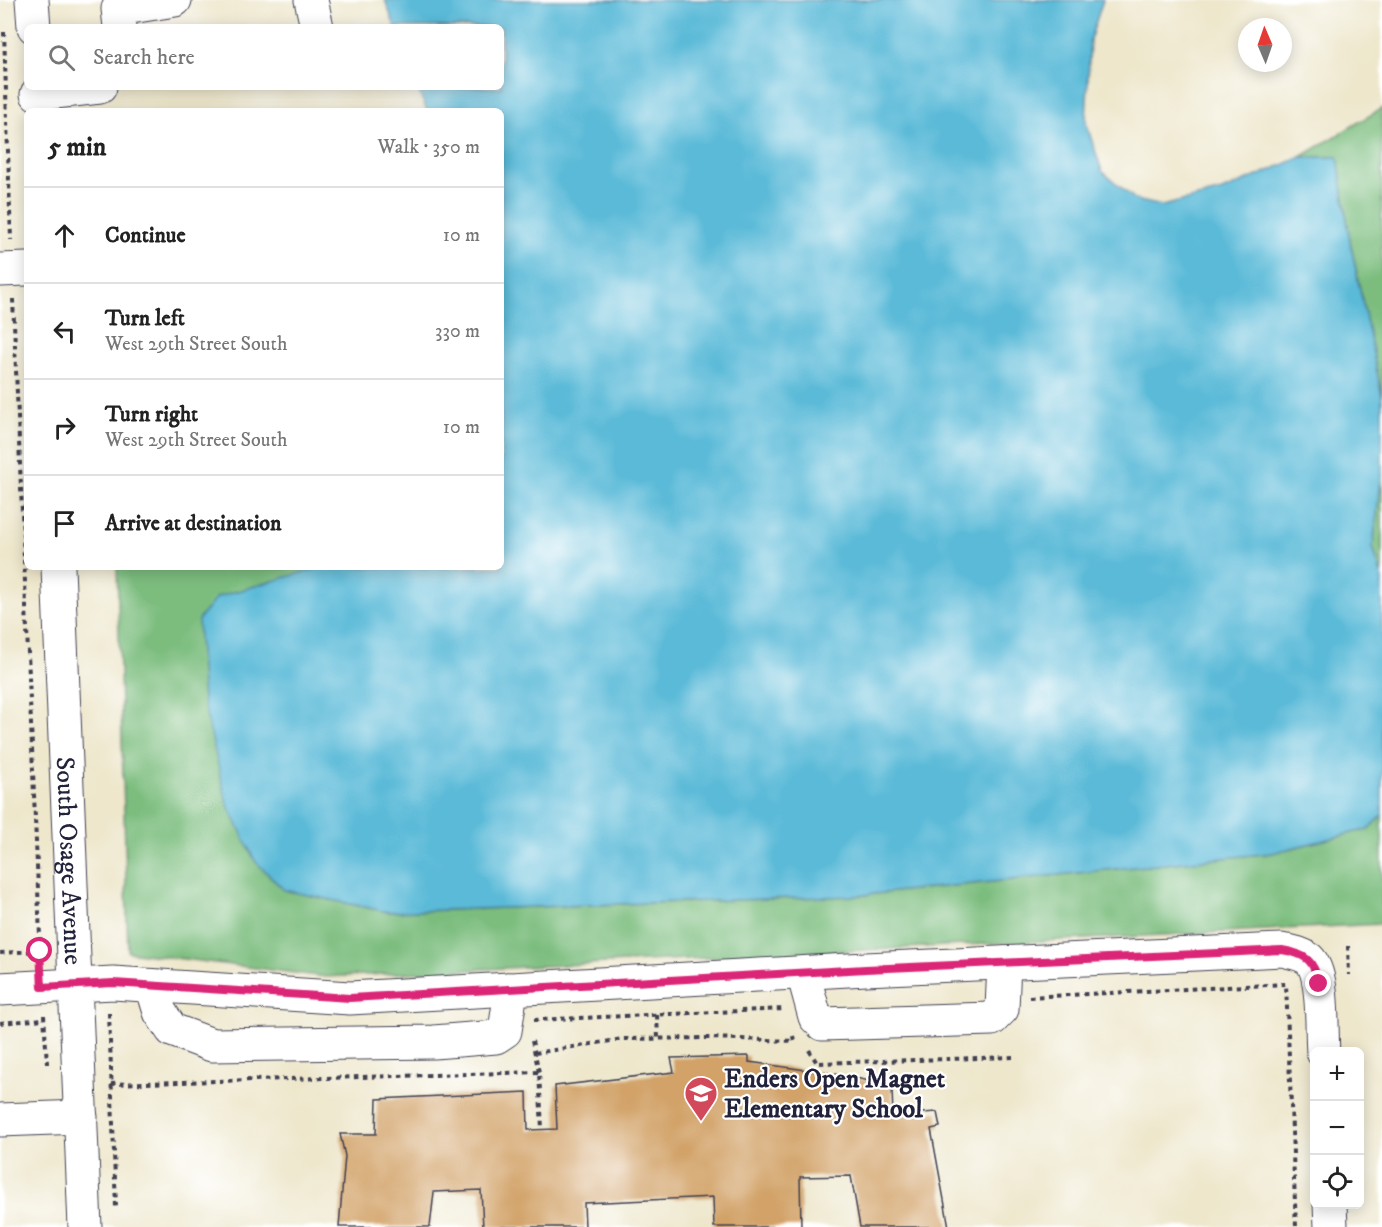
<!DOCTYPE html>
<meta charset="utf-8">
<style>
:root{--surface:#fff;--page:#f2f2f2;--text:#222;--muted:#767676;--line:#e0e0e0}
body{margin:0;font-family:"IM FELL DW Pica",serif;background:var(--page);color:var(--text)}
.controls{position:absolute;right:18px;bottom:18px;display:grid;overflow:hidden;border-radius:9px;box-shadow:0 3px 15px #0003}
.controls button{width:54px;height:54px;display:grid;place-items:center;padding:0;border:0;border-bottom:2px solid var(--line);background:var(--surface);color:var(--text);font:30px sans-serif}
.compass{position:absolute;left:1238px;top:18px;width:54px;height:54px;border-radius:50%;background:var(--surface);box-shadow:0 3px 15px #0003;rotate:358deg}
.stop{position:absolute;width:18px;height:18px;margin:-14px;border:4px solid #db2777;border-radius:50%;background:#fff}
.stop.end{background:#db2777;border-color:#fff;box-shadow:0 2px 6px #0008}
.list{margin:0;padding:0;list-style:none}
h2{display:flex;justify-content:space-between;align-items:center;height:78px;margin:0;padding:0 24px;font-size:26px}
h2 small{font-size:20px;font-weight:400;color:var(--muted)}
.list li{display:grid;grid-template-columns:39px 1fr auto;gap:18px;align-items:center;box-sizing:border-box;height:96px;padding:0 24px;border-top:2px solid var(--line)}
.list b{display:block;font-size:22px;white-space:nowrap}
.list p{margin:0;font-size:20px;white-space:nowrap;color:var(--muted)}
.list em{font-size:20px;font-style:normal;color:var(--muted)}
.icon{flex:none;width:33px;height:33px;fill:none;stroke:currentColor;stroke-width:2;stroke-linecap:round;stroke-linejoin:round}
.map{position:relative;flex:none;width:1382px;height:1227px;overflow:hidden}
.search{position:absolute;background:var(--surface);box-shadow:0 3px 15px #0003;left:24px;top:24px;width:480px;height:66px;display:flex;align-items:center;gap:15px;box-sizing:border-box;padding:0 21px;border-radius:9px;color:var(--muted);font-size:22px}
.panel{position:absolute;background:var(--surface);box-shadow:0 3px 15px #0003;left:24px;top:108px;width:480px;height:462px;border-radius:9px}
.map>svg:first-child{display:block}
.forest{fill:#7cbd7e;stroke:#4f705c;stroke-width:1.5}
.water{fill:#5abad8;stroke:#3e6e8a;stroke-width:1.5}
.building{fill:#d2a267}
.lines{fill:none;stroke-linecap:round;stroke-linejoin:round}
.minor-casing{stroke:#414051;stroke-width:35}
.path{stroke:#414051;stroke-width:4;stroke-dasharray:4.5 4.5;stroke-linecap:butt}
.minor{stroke:#fff;stroke-width:33}
.route{stroke:#db2777;stroke-width:8}
.labels{text-anchor:middle;stroke-width:4.5;stroke-linejoin:round;paint-order:stroke}
.street-label{font-size:26px;fill:#22223b;stroke:#fff}
.poi-label{font-size:26px;font-weight:bold;fill:#22223b;stroke:#fff;text-anchor:start}
</style>
<div class="map">
<svg width="1382" height="1227" viewBox="0 0 1382 1227">
<rect width="100%" height="100%" fill="#fff"/>
<filter id="ink" filterUnits="userSpaceOnUse"><feTurbulence type="fractalNoise" baseFrequency=".0167" numOctaves="2"/><feDisplacementMap in="SourceGraphic" scale="12" xChannelSelector="R" yChannelSelector="G"/><feConvolveMatrix kernelMatrix="1 2 1 2 8 2 1 2 1" color-interpolation-filters="sRGB"/></filter>
<filter id="wash" filterUnits="userSpaceOnUse"><feTurbulence type="fractalNoise" baseFrequency=".008" numOctaves="4" result="noise"/><feDisplacementMap in="SourceGraphic" scale="24" xChannelSelector="R" yChannelSelector="G"/><feGaussianBlur stdDeviation="1.35" result="paint"/><feColorMatrix in="noise" values="0 0 0 0 0 0 0 0 0 0 0 0 0 0 0 0 0 1.4 0 .05"/><feComposite in="paint" operator="in"/></filter>
<g filter="url(#wash)">
<rect width="100%" height="100%" fill="#eee7cc"/>
<g class="forest">
<polygon points="1382,108 1382,396 1350,241 1338,157 1301,157"/>
<polygon points="1382,473 1382,577 1373,547"/>
<polygon points="117,567 321,567 311,571 285,890 388,912 854,896 1272,853 1368,829 1382,816 1382,924 326,977 128,952"/>
</g>
<polygon class="water" points="385,0 1103,0 1090,40 1086,123 1102,171 1136,200 1162,206 1222,191 1301,157 1338,157 1350,241 1382,396 1382,473 1373,547 1382,577 1382,816 1368,829 1272,853 854,896 388,912 284,890 255,861 227,803 203,701 198,620 217,597 321,567 501,567 501,111 427,111 417,87 501,87 501,27 395,27"/>
<g id="blocks">
<polygon class="building" points="749,1056 749,1062 841,1075 884,1084 892,1089 893,1115 937,1112 940,1127 931,1129 949,1227 860,1227 851,1176 800,1177 801,1227 714,1227 713,1197 584,1203 585,1227 483,1227 481,1190 434,1192 430,1227 339,1227 345,1156 340,1134 376,1134 377,1099 527,1092 528,1130 557,1129 555,1086 674,1072 671,1058"/>
</g>
</g>
<g filter="url(#ink)">
<use href="#blocks" fill-opacity="0" stroke="#414051" stroke-width="1.5"/>
<g class="lines">
<defs>
<g id="minor">
<polyline points="32,0 34,27"/>
<polyline points="311,0 317,27"/>
<polyline points="120,27 118,9 175,0"/>
<polyline points="37,94 100,87"/>
<polyline points="0,270 27,269"/>
<path id="s1" d="M58,567L85,1227"/>
<polyline points="803,973 815,1017 822,1024 992,1019 1002,1009 1004,963"/>
<polyline points="152,986 160,1012 172,1030 212,1045 434,1042 496,1037 505,1031 509,1004 508,989"/>
<path d="M0,989L113,983L350,998L866,969L1282,950C1291,952 1301,953 1309,959C1325,974 1321,1030 1323,1052"/>
<polyline points="0,1120 81,1117"/>
<polyline points="1330,1204 1331,1227"/>
</g>
</defs>
<use href="#minor" class="minor-casing"/>
<g class="path">
<polyline points="4,32 11,240"/>
<polyline points="13,299 41,960"/>
<polyline points="1348,946 1349,975"/>
<polyline points="0,953 40,951"/>
<polyline points="1029,997 1286,984 1296,1227"/>
<polyline points="109,1013 116,1208"/>
<polyline points="44,1015 47,1064"/>
<polyline points="657,1015 658,1039"/>
<polyline points="534,1020 785,1009"/>
<polyline points="0,1023 44,1019"/>
<polyline points="532,1041 539,1072"/>
<polyline points="809,1050 817,1063 1013,1057"/>
<polyline points="535,1053 623,1039 710,1038 794,1041 793,1036"/>
<polyline points="111,1084 539,1072 542,1129"/>
</g>
<use href="#minor" class="minor"/>
</g>
</g>
<g class="lines" filter="url(#ink)">
<path class="route" d="M40,951L42,987L113,983L350,998L866,969L1282,950C1306,954 1314,960 1319,984"/>
</g>
<defs>
<symbol id="school-pin" viewBox="-11 -11 22 30"><path d="M0 17L-7.5 6A9.5 9.5 0 1 1 7.5 6Z" fill="#d1495b" stroke="#fff"/><path d="M0-5L7-2L0 1L-7-2ZM-4 1L0 2.5L4 1V4Q0 6-4 4Z" fill="#fff"/></symbol>
</defs>
<g fill-rule="evenodd">
<use href="#school-pin" x="682" y="1074" width="38" height="52"/>
</g>
<g class="labels">
<g class="street-label">
<text dy="9" stroke="none"><textPath href="#s1" startOffset="294">South Osage Avenue</textPath></text>
</g>
<g class="poi-label">
<text x="724" y="1087">Enders Open Magnet<tspan x="724" dy="30">Elementary School</tspan></text>
</g>
</g>
</svg>
<div class="controls">
<button>+</button>
<button>−</button>
<button><svg class="icon" aria-label="locate" viewBox="0 0 24 24"><circle cx="12" cy="12" r="6"/><path d="M12 2v4M12 18v4M2 12h4M18 12h4"/></svg></button>
</div>
<svg class="compass" viewBox="-18 -18 36 36"><path d="M0-13l5 13h-10z" fill="#e53935"/><path d="M0 13l5-13h-10z" fill="#767676"/></svg>
<div class="stop" style="left:40px;top:951px"></div>
<div class="stop end" style="left:1319px;top:984px"></div>
<div class="search"><svg class="icon" aria-label="search" viewBox="0 0 24 24"><circle cx="10" cy="10" r="6"/><path d="M15 15l6 6"/></svg>Search here</div>
<section class="panel">
<h2>5 min<small>Walk · 350 m</small></h2>
<ul class="list">
<li><svg class="icon" aria-label="ahead" viewBox="0 0 24 24"><path d="M12 20V5M6 11l6-6 6 6"/></svg><div><b>Continue</b></div><em>10 m</em></li>
<li><svg class="icon" aria-label="left" viewBox="0 0 24 24"><path d="M17 20v-9H6M10 6l-5 5 5 5"/></svg><div><b>Turn left</b><p>West 29th Street South</p></div><em>330 m</em></li>
<li><svg class="icon" aria-label="right" viewBox="0 0 24 24"><path d="M7 20v-9h11M14 6l5 5-5 5"/></svg><div><b>Turn right</b><p>West 29th Street South</p></div><em>10 m</em></li>
<li><svg class="icon" aria-label="arrive" viewBox="0 0 24 24"><path d="M6 21V4h12l-3 4 3 4H6"/></svg><div><b>Arrive at destination</b></div></li>
</ul>
</section>
</div>
